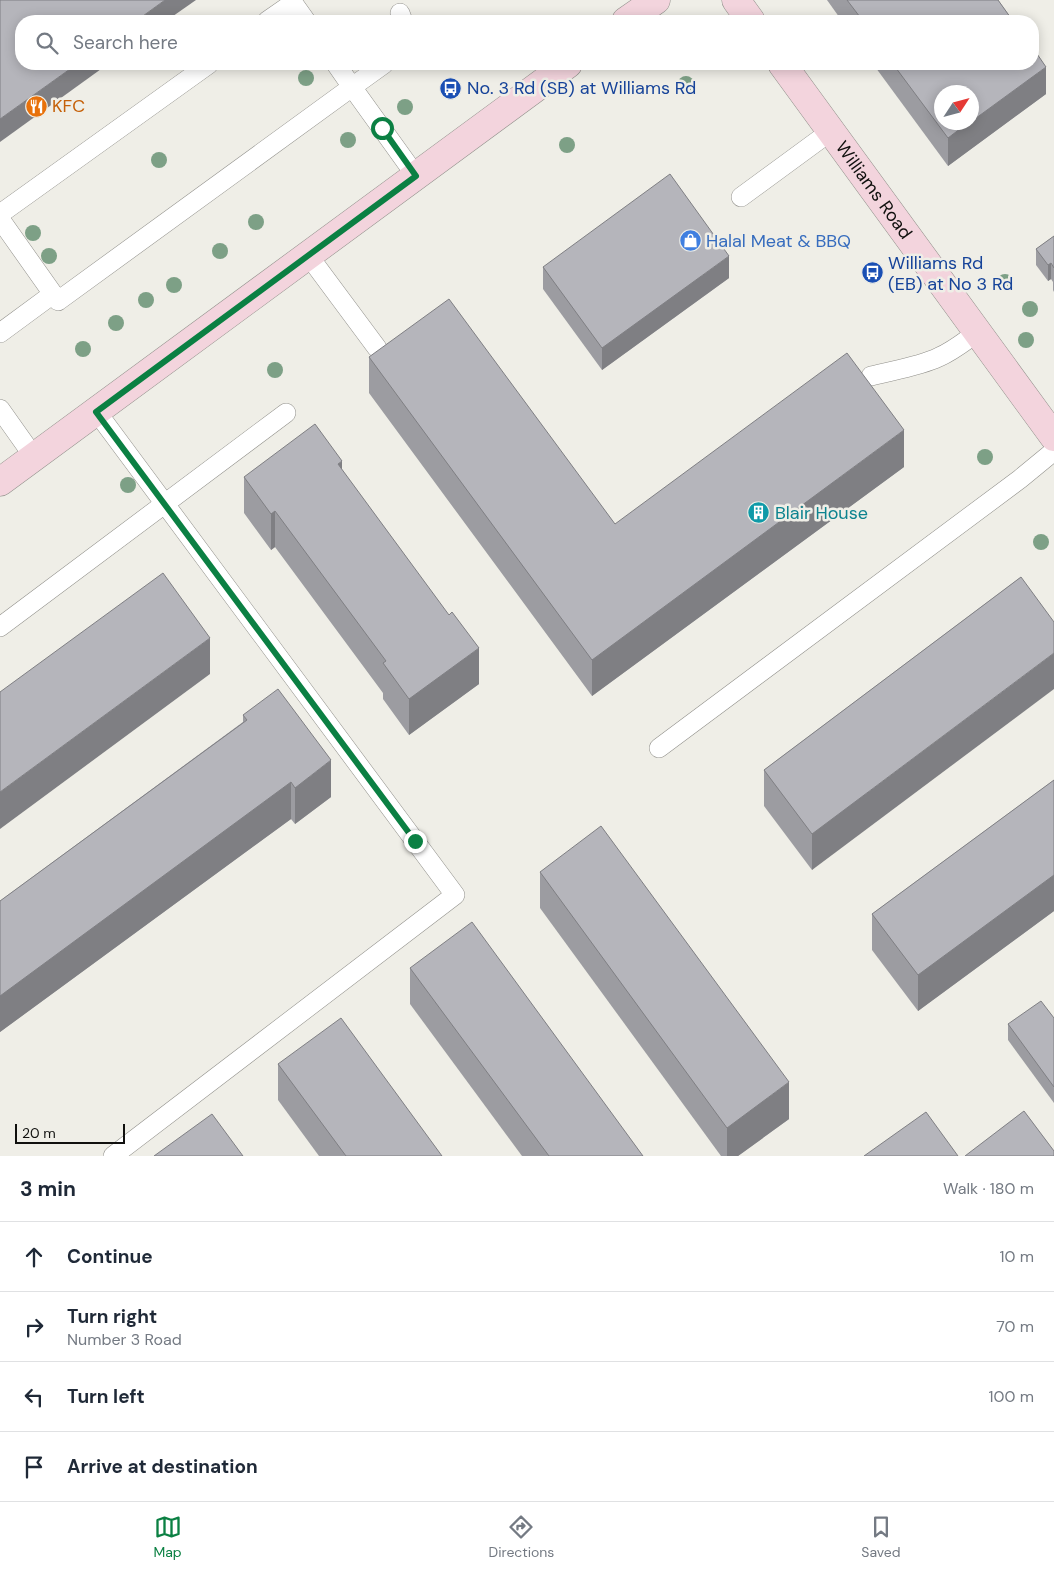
<!DOCTYPE html>
<meta charset="utf-8">
<style>
:root{--surface:#fff;--page:#f2f2f3;--text:#1f2937;--muted:#747a83;--line:#e0e1e3;--accent:#0b8043}
body{margin:0;font-family:"DM Sans",sans-serif;background:var(--page);color:var(--text)}
.compass{position:absolute;left:934px;top:85px;width:45px;height:45px;border-radius:50%;background:var(--surface);box-shadow:0 2px 12px #0003;rotate:54deg}
.scale{position:absolute;left:15px;bottom:12px;width:110px;box-sizing:border-box;padding-left:5px;border:2px solid #10100e;border-top:0;font-size:14px;line-height:18px;white-space:nowrap;color:#10100e;-webkit-text-stroke:4px #efeee7;paint-order:stroke}
.stop{position:absolute;width:15px;height:15px;margin:-11px;border:4px solid #0b8043;border-radius:50%;background:#fff}
.stop.end{background:#0b8043;border-color:#fff;box-shadow:0 1px 5px #0008}
.list{margin:0;padding:0;list-style:none}
h2{display:flex;justify-content:space-between;align-items:center;height:65px;margin:0;padding:0 20px;font-size:21px}
h2 small{font-size:16px;font-weight:400;color:var(--muted)}
.list li{display:grid;grid-template-columns:32px 1fr auto;gap:15px;align-items:center;box-sizing:border-box;height:70px;padding:0 20px;border-top:1px solid var(--line)}
.list b{display:block;font-size:19px;white-space:nowrap}
.list p{margin:0;font-size:16px;white-space:nowrap;color:var(--muted)}
.list em{font-size:16px;font-style:normal;color:var(--muted)}
.icon{flex:none;width:28px;height:28px;fill:none;stroke:currentColor;stroke-width:2;stroke-linecap:round;stroke-linejoin:round}
.map{position:relative;flex:none;width:1054px;height:1156px;overflow:hidden}
.search{position:absolute;background:var(--surface);box-shadow:0 2px 12px #0003;left:15px;right:15px;top:15px;height:55px;display:flex;align-items:center;gap:12px;box-sizing:border-box;padding:0 18px;border-radius:20px;color:var(--muted);font-size:19px}
.sheet{height:345px;background:var(--surface)}
nav{display:flex;justify-content:space-around;align-items:center;box-sizing:border-box;height:70px;border-top:1px solid var(--line);background:var(--surface);font-size:14px;color:var(--muted)}
nav a{display:grid;justify-items:center;gap:2px}
nav .on{color:var(--accent)}
.map>svg:first-child{display:block}
.lines{fill:none;stroke-linecap:round;stroke-linejoin:round}
.lane-casing{stroke:#91908b;stroke-width:20}
.secondary-casing{stroke:#91908b;stroke-width:29}
.lane{stroke:#fff;stroke-width:19}
.secondary{stroke:#f3d4dd;stroke-width:28}
.tree{fill:#7da086}
.wall{fill:#9c9ca1}
.shaded-wall{fill:#7f7f83}
.building{fill:#b5b5bb;stroke:#7f7f83}
.route{stroke:#0b8043;stroke-width:6}
.labels{text-anchor:middle;stroke-width:5;stroke-linejoin:round;paint-order:stroke}
.transit-label{font-size:18px;fill:#164399;stroke:#efeee7;text-anchor:start}
.food-label{font-size:18px;fill:#c56008;stroke:#efeee7;text-anchor:start}
.street-label{font-size:18px;fill:#10100e;stroke:#efeee7}
.shop-label{font-size:18px;fill:#366cbe;stroke:#efeee7;text-anchor:start}
.culture-label{font-size:18px;fill:#0d838f;stroke:#efeee7;text-anchor:start}
</style>
<div class="map">
<svg width="1054" height="1156" viewBox="0 0 1054 1156">
<rect width="100%" height="100%" fill="#efeee7"/>
<g class="lines">
<defs>
<g id="lane">
<polyline points="291,0 306,21"/>
<polyline points="400,13 403,21"/>
<polyline points="267,21 293,3"/>
<polyline points="384,64 352,87 416,176"/>
<polyline points="741,197 831,131"/>
<polyline points="0,214 209,64"/>
<polyline points="0,219 53,294"/>
<polyline points="308,255 377,348"/>
<polyline points="0,333 53,294 58,301 352,87 336,64"/>
<path d="M871,376C894,370 918,367 939,357C953,351 965,341 978,332"/>
<polyline points="0,409 34,457"/>
<polyline points="96,411 455,895 113,1156"/>
<polyline points="0,627 286,413"/>
<polyline points="659,748 1020,479 1054,451"/>
</g>
<g id="secondary">
<polyline points="736,0 751,21"/>
<polyline points="626,21 656,0"/>
<path id="s1" d="M782,64L1054,437"/>
<polyline points="0,482 568,64"/>
</g>
</defs>
<use href="#lane" class="lane-casing"/>
<use href="#secondary" class="secondary-casing"/>
<use href="#lane" class="lane"/>
<use href="#secondary" class="secondary"/>
</g>
<g class="tree">
<circle cx="306" cy="78" r="8"/>
<circle cx="686" cy="84" r="8"/>
<circle cx="405" cy="107" r="8"/>
<circle cx="348" cy="140" r="8"/>
<circle cx="567" cy="145" r="8"/>
<circle cx="159" cy="160" r="8"/>
<circle cx="256" cy="222" r="8"/>
<circle cx="33" cy="233" r="8"/>
<circle cx="220" cy="251" r="8"/>
<circle cx="49" cy="256" r="8"/>
<circle cx="1005" cy="282" r="8"/>
<circle cx="174" cy="285" r="8"/>
<circle cx="146" cy="300" r="8"/>
<circle cx="1030" cy="309" r="8"/>
<circle cx="116" cy="323" r="8"/>
<circle cx="1026" cy="340" r="8"/>
<circle cx="83" cy="349" r="8"/>
<circle cx="275" cy="370" r="8"/>
<circle cx="985" cy="457" r="8"/>
<circle cx="128" cy="485" r="8"/>
<circle cx="1041" cy="542" r="8"/>
</g>
<g class="wall">
<polygon points="827,0 998,0 1013,21 842,21"/>
<polygon points="873,64 1033,64 1046,94 948,166"/>
<polygon points="1054,236 1054,292 1053,290 1053,282 1051,279 1048,281 1036,265 1036,249"/>
<polygon points="543,267 729,278 602,370 543,289"/>
<polygon points="369,357 615,524 904,467 592,696 369,393"/>
<polygon points="342,470 479,684 409,735 383,699 383,693 275,547 271,550 244,513 244,477"/>
<polygon points="1021,577 812,870 764,806 764,770"/>
<polygon points="243,715 331,797 295,824 291,819 0,1032 0,901 243,722"/>
<polygon points="1054,780 1054,911 918,1011 872,950 872,914"/>
<polygon points="540,872 789,1119 738,1156 721,1156 540,908"/>
<polygon points="410,968 643,1156 522,1156 410,1004"/>
<polygon points="1054,1018 1054,1103 1008,1040 1008,1024"/>
<polygon points="278,1064 442,1156 319,1156 278,1100"/>
</g>
<g class="shaded-wall">
<polygon points="165,0 196,0 166,21 136,21"/>
<polygon points="77,64 108,64 0,142 0,119"/>
<polygon points="1046,67 1046,94 948,166 948,138 969,122 972,122 972,121"/>
<polygon points="729,256 729,278 602,370 602,348"/>
<polygon points="1051,263 1051,279 1048,281 1048,265"/>
<polygon points="904,430 904,467 592,696 592,660"/>
<polygon points="342,461 342,498 338,464"/>
<polygon points="275,511 275,547 271,550 271,514"/>
<polygon points="210,638 210,674 0,829 0,792"/>
<polygon points="479,648 479,684 409,735 409,699"/>
<polygon points="1054,653 1054,689 812,870 812,834"/>
<polygon points="331,760 331,797 295,824 295,788"/>
<polygon points="291,782 291,819 0,1032 0,996"/>
<polygon points="1054,875 1054,911 918,1011 918,975"/>
<polygon points="789,1082 789,1119 738,1156 727,1156 727,1128"/>
</g>
<g class="building">
<polygon points="0,0 165,0 136,21 21,21 21,64 77,64 0,119"/>
<polygon points="847,0 998,0 1013,21 863,21"/>
<polygon points="1033,48 1046,67 972,121 972,92 942,92 942,122 969,122 948,138 893,64 1033,64"/>
<polygon points="670,174 729,256 602,348 543,267"/>
<polygon points="1054,236 1054,268 1051,263 1048,265 1036,249"/>
<polygon points="449,299 615,524 847,353 904,430 592,660 369,357"/>
<polygon points="315,424 342,461 338,464 449,615 452,612 479,648 409,699 383,663 386,661 275,511 271,514 244,477"/>
<polygon points="163,573 210,638 0,792 0,692"/>
<polygon points="1021,577 1054,622 1054,653 812,834 764,770"/>
<polygon points="278,689 331,760 295,788 291,782 0,996 0,901 247,720 243,715"/>
<polygon points="1054,780 1054,875 918,975 872,914"/>
<polygon points="601,826 789,1082 727,1128 540,872"/>
<polygon points="472,922 643,1156 549,1156 410,968"/>
<polygon points="1041,1001 1054,1018 1054,1087 1008,1024"/>
<polygon points="341,1018 442,1156 346,1156 278,1064"/>
<polygon points="1024,1111 1054,1151 1054,1156 965,1156"/>
<polygon points="926,1112 958,1156 864,1156"/>
<polygon points="212,1114 243,1156 154,1156"/>
</g>
<g class="lines">
<polyline class="route" points="382,128 416,176 96,412 415,841"/>
</g>
<defs>
<symbol id="bus-disc" viewBox="-11 -11 22 22"><circle r="9.5" fill="#1a4fb4" stroke="#efeee7"/><path d="M-5-6H5V4H4V6H2V4H-2V6H-4V4H-5ZM-3.5-4V0h7V-4ZM-3.5 1.2v1.5H-2V1.2ZM2 1.2v1.5H3.5V1.2Z" fill="#fff"/></symbol>
<symbol id="restaurant-disc" viewBox="-11 -11 22 22"><circle r="9.5" fill="#e8710a" stroke="#efeee7"/><path d="M-5-6h1v4h1v-4h1v4h1v-4h1v5L-1.5 .5V6h-2V.5L-5-1ZM5-6V6H3V1.5H1.5Q1.5-4 5-6Z" fill="#fff"/></symbol>
<symbol id="shop-disc" viewBox="-11 -11 22 22"><circle r="9.5" fill="#3f7fe0" stroke="#efeee7"/><path d="M-5-2.5h2.3a2.7 3.5 0 0 1 5.4 0H5L5.5 6h-11ZM-1.5-2.5h3a1.5 2.3 0 0 0-3 0Z" fill="#fff"/></symbol>
<symbol id="building-disc" viewBox="-11 -11 22 22"><circle r="9.5" fill="#0f9aa8" stroke="#efeee7"/><path d="M-4-6H4V6H1V3H-1V6H-4ZM-2.5-4.3h1.7v1.8h-1.7ZM.8-4.3h1.7v1.8H.8ZM-2.5-1h1.7V.8h-1.7ZM.8-1h1.7V.8H.8Z" fill="#fff"/></symbol>
</defs>
<g fill-rule="evenodd">
<use href="#bus-disc" x="438" y="76" width="25" height="25"/>
<use href="#restaurant-disc" x="24" y="94" width="25" height="25"/>
<use href="#shop-disc" x="678" y="228" width="25" height="25"/>
<use href="#bus-disc" x="860" y="260" width="25" height="25"/>
<use href="#building-disc" x="746" y="500" width="25" height="25"/>
</g>
<g class="labels">
<g class="transit-label">
<text x="467" y="94">No. 3 Rd (SB) at Williams Rd</text>
<text x="888" y="269">Williams Rd<tspan x="888" dy="21">(EB) at No 3 Rd</tspan></text>
</g>
<g class="food-label">
<text x="52" y="112">KFC</text>
</g>
<g class="street-label">
<text dy="6" stroke="none"><textPath href="#s1" startOffset="156">Williams Road</textPath></text>
</g>
<g class="shop-label">
<text x="706" y="247">Halal Meat &amp; BBQ</text>
</g>
<g class="culture-label">
<text x="775" y="519">Blair House</text>
</g>
</g>
</svg>
<svg class="compass" viewBox="-18 -18 36 36"><path d="M0-13l5 13h-10z" fill="#e53935"/><path d="M0 13l5-13h-10z" fill="#747a83"/></svg>
<div class="scale">20 m</div>
<div class="stop" style="left:382px;top:128px"></div>
<div class="stop end" style="left:415px;top:841px"></div>
<div class="search"><svg class="icon" aria-label="search" viewBox="0 0 24 24"><circle cx="10" cy="10" r="6"/><path d="M15 15l6 6"/></svg>Search here</div>
</div>
<section class="sheet">
<h2>3 min<small>Walk · 180 m</small></h2>
<ul class="list">
<li><svg class="icon" aria-label="ahead" viewBox="0 0 24 24"><path d="M12 20V5M6 11l6-6 6 6"/></svg><div><b>Continue</b></div><em>10 m</em></li>
<li><svg class="icon" aria-label="right" viewBox="0 0 24 24"><path d="M7 20v-9h11M14 6l5 5-5 5"/></svg><div><b>Turn right</b><p>Number 3 Road</p></div><em>70 m</em></li>
<li><svg class="icon" aria-label="left" viewBox="0 0 24 24"><path d="M17 20v-9H6M10 6l-5 5 5 5"/></svg><div><b>Turn left</b></div><em>100 m</em></li>
<li><svg class="icon" aria-label="arrive" viewBox="0 0 24 24"><path d="M6 21V4h12l-3 4 3 4H6"/></svg><div><b>Arrive at destination</b></div></li>
</ul>
</section>
<nav>
<a class="on"><svg class="icon" aria-label="map" viewBox="0 0 24 24"><path d="M3 6l6-2 6 2 6-2v14l-6 2-6-2-6 2zM9 4v14M15 6v14"/></svg>Map</a>
<a><svg class="icon" aria-label="directions" viewBox="0 0 24 24"><path d="M12 3l9 9-9 9-9-9zM9 14v-3h6M13 9l2 2-2 2"/></svg>Directions</a>
<a><svg class="icon" aria-label="saved" viewBox="0 0 24 24"><path d="M7 4h10v16l-5-4-5 4z"/></svg>Saved</a>
</nav>
